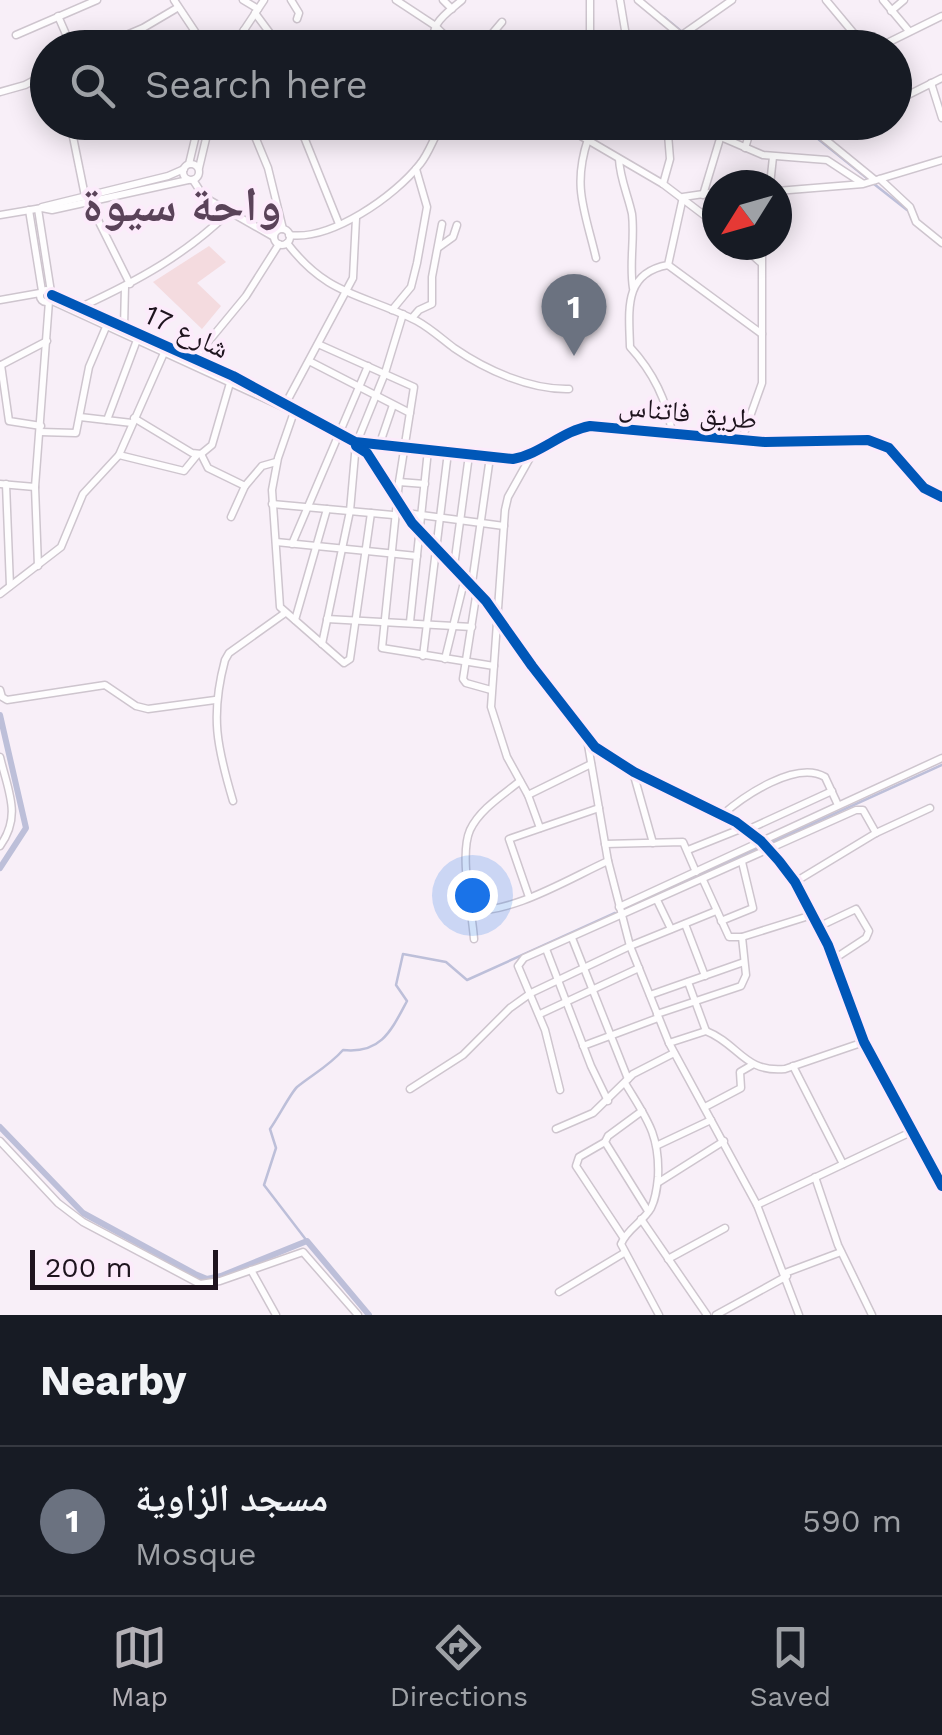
<!DOCTYPE html>
<meta charset="utf-8">
<style>
:root{--surface:#171b24;--page:#242831;--text:#f1f3f6;--muted:#9ea1a6;--line:#363941;--accent:#b4b1b7}
body{margin:0;font-family:"Work Sans","Noto Naskh Arabic",sans-serif;background:var(--page);color:var(--text)}
.compass{position:absolute;left:702px;top:170px;width:90px;height:90px;border-radius:50%;background:var(--surface);box-shadow:0 5px 25px #0003;rotate:233deg}
.scale{position:absolute;left:30px;bottom:25px;width:188px;box-sizing:border-box;padding-left:10px;border:5px solid #1e141e;border-top:0;font-size:28px;line-height:35px;white-space:nowrap;color:#1e141e;-webkit-text-stroke:8px #fcebfb;paint-order:stroke}
.you{position:absolute;left:472px;top:895px;width:35px;height:35px;margin:-25px;border:8px solid #fff;border-radius:50%;background:#1a73e8;box-shadow:0 0 0 15px #1a73e833}
.badge{display:grid;place-items:center;width:65px;height:65px;border-radius:50%;background:var(--accent);color:#fff;font-size:32px;font-weight:700}
.pin{position:absolute;translate:-50% -82px;filter:drop-shadow(0 2px 5px #0008)}
.pin::after{content:'';position:absolute;top:52px;width:35px;height:30px;background:inherit;clip-path:polygon(0 0,100% 0,50% 100%)}
.list{margin:0;padding:0;list-style:none}
h2{display:flex;justify-content:space-between;align-items:center;height:130px;margin:0;padding:0 40px;font-size:42px}
h2 small{font-size:32px;font-weight:400;color:var(--muted)}
.list li{display:grid;grid-template-columns:65px 1fr auto;gap:30px;align-items:center;box-sizing:border-box;height:150px;padding:0 40px;border-top:2px solid var(--line)}
.list b{display:block;font-size:38px;white-space:nowrap}
.list p{margin:0;font-size:32px;white-space:nowrap;color:var(--muted)}
.list em{font-size:32px;font-style:normal;color:var(--muted)}
.icon{flex:none;width:55px;height:55px;fill:none;stroke:currentColor;stroke-width:2;stroke-linecap:round;stroke-linejoin:round}
.map{position:relative;flex:none;width:942px;height:1315px;overflow:hidden}
.search{position:absolute;background:var(--surface);box-shadow:0 5px 25px #0003;left:30px;right:30px;top:30px;height:110px;display:flex;align-items:center;gap:25px;box-sizing:border-box;padding:0 35px;border-radius:55px;color:var(--muted);font-size:38px}
.sheet{height:280px;background:var(--surface)}
nav{display:flex;justify-content:space-around;align-items:center;box-sizing:border-box;height:140px;border-top:2px solid var(--line);background:var(--surface);font-size:28px;color:var(--muted)}
nav a{display:grid;justify-items:center;gap:5px}
nav .on{color:var(--accent)}
.map>svg:first-child{display:block}
.green{fill:#f4dbdf}
.lines{fill:none;stroke-linecap:round;stroke-linejoin:round}
.stream{stroke:#bdbfd9;stroke-width:2.5}
.canal{stroke:#bdbfd9;stroke-width:6}
.minor-casing{stroke:#cec5ce;stroke-width:9}
.minor{stroke:#fefdfe;stroke-width:6}
.cycleway-casing{stroke:#fcebfb;stroke-width:16}
.cycleway{stroke:#0057b8;stroke-width:10}
.labels{text-anchor:middle;stroke-width:8;stroke-linejoin:round;paint-order:stroke}
.street-label{font-size:28px;fill:#1e141e;stroke:#fcebfb}
.town-label{font-size:48px;font-weight:bold;fill:#5a4359;stroke:#fcebfb}
</style>
<div class="map">
<svg width="942" height="1315" viewBox="0 0 942 1315">
<rect width="100%" height="100%" fill="#f8eff8"/>
<polygon class="green" points="209,246 226,262 197,283 221,306 202,329 153,282"/>
<g class="lines">
<g class="stream">
<polyline points="664,17 681,31"/>
<polyline points="687,36 702,48"/>
<polyline points="797,122 868,179"/>
<polyline points="874,184 907,210"/>
<polyline points="770,843 942,765"/>
<polyline points="625,908 760,847"/>
<path d="M307,1241L264,1185L276,1148L270,1129C278,1118 290,1094 297,1087C313,1074 329,1066 343,1050C381,1054 391,1031 407,1001L396,985L403,954L446,962L467,980L615,913"/>
</g>
<g class="canal">
<polyline points="0,715 26,828 0,868"/>
<polyline points="0,1127 83,1213 195,1274 207,1279 221,1276 307,1241 369,1315"/>
</g>
<defs>
<g id="minor">
<polyline points="174,0 206,48"/>
<polyline points="243,0 258,9"/>
<polyline points="291,0 299,13 297,19"/>
<polyline points="396,0 434,25 458,48"/>
<polyline points="443,0 452,9"/>
<polyline points="620,0 628,48"/>
<polyline points="638,0 696,48"/>
<polyline points="826,0 866,48"/>
<polyline points="883,0 909,31"/>
<polyline points="891,11 904,0"/>
<polyline points="255,13 278,44"/>
<polyline points="58,16 72,48"/>
<polyline points="244,30 257,48"/>
<polyline points="16,35 97,0"/>
<polyline points="96,48 143,28 177,8"/>
<polyline points="183,48 197,37"/>
<polyline points="232,48 264,0"/>
<path d="M436,48C427,24 446,14 462,0"/>
<polyline points="480,48 502,22"/>
<polyline points="590,48 590,0"/>
<polyline points="656,48 682,35 732,0"/>
<polyline points="877,48 942,16"/>
<polyline points="931,83 942,118"/>
<polyline points="0,92 25,85 48,73"/>
<polyline points="894,102 942,78"/>
<polyline points="70,122 85,196"/>
<polyline points="249,122 268,168 283,229"/>
<polyline points="298,122 339,224"/>
<polyline points="557,122 663,184 717,225"/>
<polyline points="804,122 875,180"/>
<polyline points="721,137 763,155 827,160 862,183"/>
<polyline points="824,137 853,122"/>
<path d="M588,139C572,187 585,211 596,258"/>
<polyline points="745,148 753,122"/>
<path d="M619,159C620,179 628,195 632,214C635,239 629,263 633,288"/>
<polyline points="189,164 199,122"/>
<circle cx="191" cy="172" r="8"/>
<polyline points="199,168 210,122"/>
<polyline points="880,179 910,207 916,222 942,243"/>
<polyline points="193,180 204,197 274,237"/>
<polyline points="663,184 670,159 667,122"/>
<polyline points="770,185 773,157"/>
<polyline points="777,191 863,184 942,160"/>
<polyline points="703,195 725,122"/>
<polyline points="89,202 130,284"/>
<polyline points="42,207 168,176 184,169"/>
<polyline points="38,209 51,292"/>
<polyline points="29,210 42,291"/>
<polyline points="0,215 42,208 52,210 188,180"/>
<circle cx="282" cy="237" r="8"/>
<path d="M289,235C331,241 395,196 420,164C430,152 434,135 444,122"/>
<path d="M287,243C328,297 362,293 417,321C430,328 442,339 454,348C486,370 530,390 569,389"/>
<polyline points="741,245 760,262"/>
<polyline points="439,247 453,237 457,225"/>
<polyline points="668,265 762,334"/>
<circle cx="46" cy="296" r="6"/>
<path d="M52,295L233,376L355,442L513,459C541,454 562,431 590,426L765,442L868,440L889,448L924,488L942,497"/>
<polyline points="0,300 40,293"/>
<polyline points="50,300 294,412"/>
<path d="M83,306C137,281 185,255 228,213"/>
<polyline points="392,310 411,287 417,263 427,207 416,169"/>
<polyline points="412,318 419,310 432,304 432,277 442,224"/>
<polyline points="124,327 125,286"/>
<polyline points="318,344 414,387 399,482"/>
<polyline points="194,359 246,296 279,244"/>
<polyline points="309,361 410,413"/>
<polyline points="1,365 9,421 41,426"/>
<polyline points="1,365 47,341"/>
<polyline points="286,403 353,278 356,218"/>
<polyline points="294,412 278,458 272,490 280,607 344,663 350,659 371,513"/>
<polyline points="80,417 132,423"/>
<polyline points="134,418 192,453 201,454 212,445 230,383"/>
<polyline points="107,420 137,340"/>
<polyline points="40,432 76,433 89,367 106,327"/>
<path d="M672,433C667,400 652,371 630,347C629,310 623,273 668,265L683,197L717,192"/>
<polyline points="742,439 762,383 762,245"/>
<polyline points="357,442 385,373 403,314"/>
<polyline points="380,443 393,405"/>
<polyline points="356,446 367,453 412,523 486,601 532,666 595,747 634,772 736,822 761,841 779,861 795,882 828,945 864,1042 942,1186"/>
<polyline points="201,454 208,468 245,486 262,466 276,462"/>
<polyline points="119,455 184,471 197,455"/>
<polyline points="531,456 508,497 505,510 491,707 507,757 528,795 540,828"/>
<polyline points="0,484 35,487"/>
<polyline points="6,484 10,586"/>
<polyline points="425,484 399,482 382,648 494,666"/>
<polyline points="272,504 393,515"/>
<polyline points="406,513 504,526"/>
<polyline points="231,517 245,486"/>
<polyline points="276,542 417,556"/>
<polyline points="292,544 368,366"/>
<polyline points="38,566 35,487 49,301"/>
<polyline points="454,566 469,455"/>
<polyline points="472,583 490,457"/>
<polyline points="477,590 463,679 466,683 491,690"/>
<polyline points="0,594 61,547 83,494 119,455 164,353"/>
<polyline points="327,619 472,627"/>
<polyline points="295,620 327,509"/>
<polyline points="410,622 428,450"/>
<polyline points="322,644 350,511 356,443"/>
<polyline points="423,656 448,452"/>
<polyline points="445,659 465,578"/>
<polyline points="0,690 2,697 7,700 105,685 136,706 148,709 215,700"/>
<polyline points="587,739 608,861 630,946 669,1043 757,1205 799,1315"/>
<path d="M0,757C8,791 22,816 0,846"/>
<polyline points="633,772 653,843"/>
<polyline points="528,795 591,764"/>
<path d="M233,801C217,747 210,716 225,660L229,653L285,613"/>
<path d="M722,815C744,796 796,760 825,777L838,805"/>
<polyline points="747,830 832,791"/>
<polyline points="605,844 683,842 696,872"/>
<polyline points="688,850 743,828"/>
<polyline points="703,880 729,937 742,937 812,915"/>
<polyline points="795,882 876,833 930,808"/>
<polyline points="529,897 509,839 599,808"/>
<polyline points="657,900 671,929"/>
<polyline points="619,907 942,758"/>
<path d="M465,910C509,916 568,879 608,861"/>
<polyline points="721,921 753,908 742,862"/>
<polyline points="685,924 705,976"/>
<polyline points="818,927 856,909 869,931 866,938 834,959"/>
<polyline points="572,938 628,1079"/>
<path d="M474,939C472,910 459,855 470,830C480,809 503,795 520,781"/>
<polyline points="546,949 591,1066 608,1101"/>
<polyline points="688,982 706,1031"/>
<polyline points="650,995 744,962"/>
<polyline points="540,1014 639,968"/>
<polyline points="657,1014 741,986 746,975 742,937"/>
<path d="M669,1043L706,1031C739,1044 744,1073 785,1069L864,1042"/>
<polyline points="583,1046 658,1018"/>
<polyline points="793,1066 843,1164"/>
<path d="M625,1083C646,1118 660,1134 658,1177C657,1188 656,1198 651,1208C643,1222 627,1229 621,1244L659,1315"/>
<polyline points="410,1089 463,1055 510,1008 531,993 630,946 716,911"/>
<polyline points="560,1090 545,1030 518,966 524,958 856,810 863,810 876,833"/>
<polyline points="705,1107 741,1088 740,1072 752,1065"/>
<polyline points="642,1111 608,1136 605,1142 648,1211"/>
<polyline points="556,1129 593,1113 633,1074 674,1053"/>
<polyline points="0,1141 58,1203 83,1222 200,1284 220,1281 303,1252 358,1315"/>
<polyline points="605,1142 579,1157 576,1166 623,1237"/>
<polyline points="658,1145 711,1120"/>
<polyline points="815,1177 838,1245 872,1315"/>
<polyline points="659,1182 724,1141"/>
<polyline points="757,1205 911,1132"/>
<polyline points="641,1219 707,1315"/>
<polyline points="668,1259 725,1228"/>
<polyline points="251,1270 276,1315"/>
<polyline points="785,1273 841,1252"/>
<polyline points="559,1292 624,1253"/>
<polyline points="716,1315 787,1276"/>
</g>
</defs>
<use href="#minor" class="minor-casing"/>
<use href="#minor" class="minor"/>
<defs>
<g id="cycleway">
<path d="M52,295L233,376L355,442L513,459C541,454 562,431 590,426L765,442L868,440L889,448L924,488L942,497"/>
<polyline points="356,446 367,453 412,523 486,601 532,666 595,747 634,772 736,822 761,841 779,861 795,882 828,945 864,1042 942,1186"/>
</g>
</defs>
<use href="#cycleway" class="cycleway-casing"/>
<use href="#cycleway" class="cycleway"/>
</g>
<g class="labels">
<g class="street-label">
<text transform="translate(187 331) rotate(25)" y="10">شارع 17</text>
<text transform="translate(688 412) rotate(6)" y="10">طريق فاتناس</text>
</g>
<g class="town-label">
<text x="182" y="221">واحة سيوة</text>
</g>
</g>
</svg>
<svg class="compass" viewBox="-18 -18 36 36"><path d="M0-13l5 13h-10z" fill="#e53935"/><path d="M0 13l5-13h-10z" fill="#9ea1a6"/></svg>
<div class="scale">200 m</div>
<div class="you"></div>
<div class="pin badge" style="left:574px;top:356px;background:#6b7280">1</div>
<div class="search"><svg class="icon" aria-label="search" viewBox="0 0 24 24"><circle cx="10" cy="10" r="6"/><path d="M15 15l6 6"/></svg>Search here</div>
</div>
<section class="sheet">
<h2>Nearby<small></small></h2>
<ul class="list">
<li><span class="badge" style="background:#6b7280">1</span><div><b>مسجد الزاوية</b><p>Mosque</p></div><em>590 m</em></li>
</ul>
</section>
<nav>
<a class="on"><svg class="icon" aria-label="map" viewBox="0 0 24 24"><path d="M3 6l6-2 6 2 6-2v14l-6 2-6-2-6 2zM9 4v14M15 6v14"/></svg>Map</a>
<a><svg class="icon" aria-label="directions" viewBox="0 0 24 24"><path d="M12 3l9 9-9 9-9-9zM9 14v-3h6M13 9l2 2-2 2"/></svg>Directions</a>
<a><svg class="icon" aria-label="saved" viewBox="0 0 24 24"><path d="M7 4h10v16l-5-4-5 4z"/></svg>Saved</a>
</nav>
